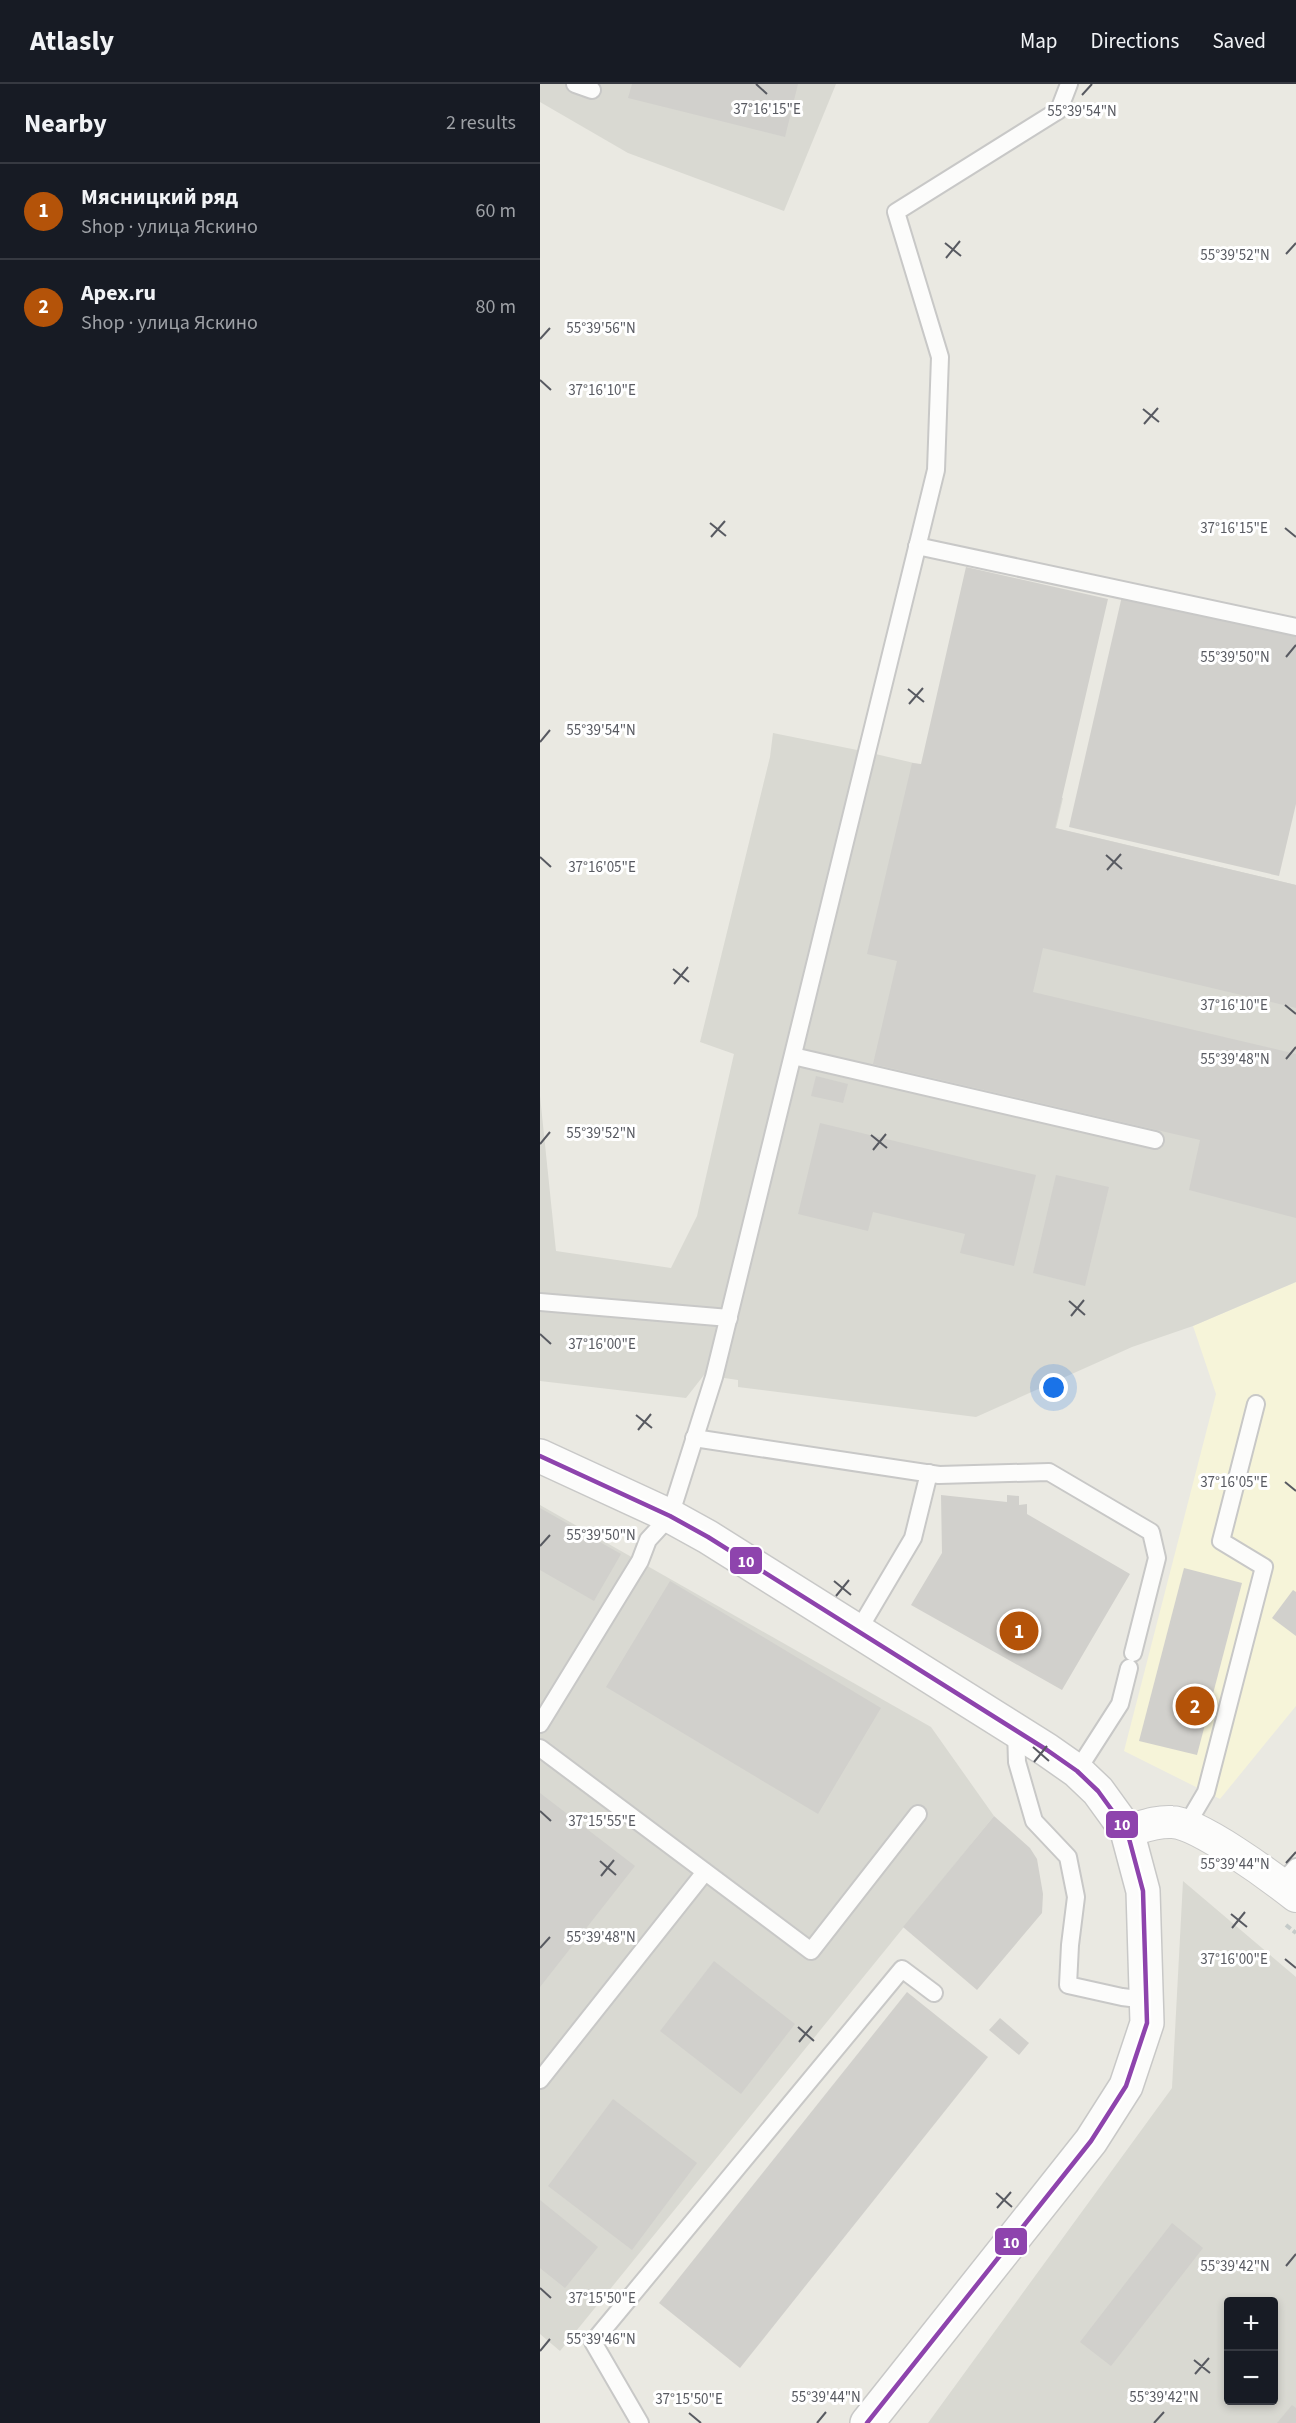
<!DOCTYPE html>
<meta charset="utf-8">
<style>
:root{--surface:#171b24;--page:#242831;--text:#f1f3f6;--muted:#9ea1a6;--line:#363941;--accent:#b45309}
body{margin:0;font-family:"Source Sans 3",sans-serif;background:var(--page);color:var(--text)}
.controls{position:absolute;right:18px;bottom:18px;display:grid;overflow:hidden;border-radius:6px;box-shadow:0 3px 9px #0003}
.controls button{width:54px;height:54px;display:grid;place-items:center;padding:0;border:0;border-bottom:2px solid var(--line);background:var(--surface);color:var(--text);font:30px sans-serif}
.you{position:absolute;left:514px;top:1304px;width:21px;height:21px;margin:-15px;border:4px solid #fff;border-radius:50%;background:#1a73e8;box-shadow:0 0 0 9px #1a73e833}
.badge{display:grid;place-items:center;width:39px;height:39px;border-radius:50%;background:var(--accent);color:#fff;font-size:20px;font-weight:700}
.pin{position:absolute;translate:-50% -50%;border:3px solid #fff;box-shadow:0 2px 6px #0006}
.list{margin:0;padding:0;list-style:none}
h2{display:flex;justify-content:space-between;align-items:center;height:78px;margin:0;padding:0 24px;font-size:26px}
h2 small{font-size:20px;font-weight:400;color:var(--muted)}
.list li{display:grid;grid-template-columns:39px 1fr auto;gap:18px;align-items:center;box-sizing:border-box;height:96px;padding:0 24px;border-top:2px solid var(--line)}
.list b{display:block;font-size:22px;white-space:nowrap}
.list p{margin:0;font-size:20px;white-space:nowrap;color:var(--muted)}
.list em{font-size:20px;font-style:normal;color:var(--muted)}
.map{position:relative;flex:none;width:756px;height:2339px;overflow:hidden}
header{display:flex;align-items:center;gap:36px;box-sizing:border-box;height:84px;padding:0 30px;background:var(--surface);border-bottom:2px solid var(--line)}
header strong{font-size:28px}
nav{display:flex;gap:33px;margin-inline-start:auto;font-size:21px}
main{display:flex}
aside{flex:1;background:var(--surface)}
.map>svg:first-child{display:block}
.commercial{fill:#f6f4d9}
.industrial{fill:#d9d9d2;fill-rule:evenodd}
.building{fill:#d1d0cc}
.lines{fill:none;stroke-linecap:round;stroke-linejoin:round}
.service-casing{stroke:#c8c8c7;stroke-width:20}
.minor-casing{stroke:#c8c8c7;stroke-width:34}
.tertiary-casing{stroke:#c8c8c7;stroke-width:36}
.path{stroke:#c5cbc9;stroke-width:4;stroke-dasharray:6 3;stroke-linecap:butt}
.service{stroke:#fcfcfb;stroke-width:16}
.minor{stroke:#fcfcfb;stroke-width:32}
.tertiary{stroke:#fcfcfb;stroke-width:33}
.bus-1-casing{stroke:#fff;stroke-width:9}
.bus-1{stroke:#8e44ad;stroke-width:4.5}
.ticks{fill:none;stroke:#585a61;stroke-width:2}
.ticks-label{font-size:15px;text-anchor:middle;fill:#585a61;stroke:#fff;stroke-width:6;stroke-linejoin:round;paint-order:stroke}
.line-badge{stroke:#fff;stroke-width:2}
.badge-label{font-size:16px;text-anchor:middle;font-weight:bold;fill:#fff}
</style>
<header>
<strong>Atlasly</strong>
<nav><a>Map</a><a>Directions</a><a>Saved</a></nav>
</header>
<main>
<aside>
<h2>Nearby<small>2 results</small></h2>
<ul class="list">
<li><span class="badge">1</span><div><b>Мясницкий ряд</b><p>Shop · улица Яскино</p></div><em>60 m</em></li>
<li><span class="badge">2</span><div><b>Apex.ru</b><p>Shop · улица Яскино</p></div><em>80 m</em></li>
</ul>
</aside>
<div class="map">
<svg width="756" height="2339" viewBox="0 0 756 2339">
<rect width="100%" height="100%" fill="#eae9e2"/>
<polygon class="commercial" points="756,1198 756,1622 680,1715 584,1667 676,1310 653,1242"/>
<g class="industrial">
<polygon points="0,0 296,0 244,127 88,69 0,18"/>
<polygon points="233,649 327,668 523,714 516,744 756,801 756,1198 653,1242 592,1263 436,1333 198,1303 198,1296 164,1291 146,1314 0,1297 0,1012 16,1167 131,1184 157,1132 194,970 160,958 230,673"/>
<polygon points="0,1421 391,1643 454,1732 20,2267 0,2250"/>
<path d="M643,1797L756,1893V2339H388L632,2004ZM688,2218H734V2316H688Z"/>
</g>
<g class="building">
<polygon points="92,0 258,0 245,53 88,14"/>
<polygon points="426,483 568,515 515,744 756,801 756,924 503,864 493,908 756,970 756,1134 649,1106 660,1056 333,980 357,877 327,870 372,679 381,680"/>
<polygon points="582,512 756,552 756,720 739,792 529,743"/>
<polygon points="276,992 308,1000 303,1019 271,1012"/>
<polygon points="280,1039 496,1091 474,1182 420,1169 425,1150 333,1128 328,1147 258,1130"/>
<polygon points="516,1091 569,1103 545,1202 493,1189"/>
<polygon points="401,1411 467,1418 467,1411 479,1412 479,1421 487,1420 487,1430 590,1490 522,1606 371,1521 402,1469"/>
<polygon points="0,1424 81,1470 54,1517 0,1486"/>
<polygon points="644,1484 702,1499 657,1671 599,1657"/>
<polygon points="130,1497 341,1624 278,1730 66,1603"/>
<polygon points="753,1506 756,1508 756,1552 732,1534"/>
<polygon points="0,1709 95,1782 0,1903"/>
<polygon points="454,1732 490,1764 497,1775 503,1810 502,1829 437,1906 363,1843"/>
<polygon points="174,1877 255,1940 201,2010 120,1947"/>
<polygon points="367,1908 448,1973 200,2284 119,2219"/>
<polygon points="460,1934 489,1959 479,1971 449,1946"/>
<polygon points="73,2015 157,2079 92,2166 8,2102"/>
<polygon points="0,2116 58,2163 25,2204 0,2184"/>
<polygon points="632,2139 663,2164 571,2282 540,2258"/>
<polygon points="752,2321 756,2324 756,2339 737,2339"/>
</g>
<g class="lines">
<defs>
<g id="service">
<polyline points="35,0 52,6"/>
<polyline points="377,462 756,543"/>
<polyline points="253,972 615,1056"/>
<polyline points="0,1218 189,1234"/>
<polyline points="154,1354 399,1391 509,1388 611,1448 617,1474 593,1569"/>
<polyline points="318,1547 373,1454 389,1389"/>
<polyline points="0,1640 100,1477 108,1456 130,1432 174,1293 396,386 400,273 356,128 519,26 529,0"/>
<polyline points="476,1646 477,1678 494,1737 528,1773 536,1813 530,1861 528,1901 582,1913 607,1916"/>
<polyline points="0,1664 271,1867 378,1730"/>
<polyline points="537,1687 580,1620 589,1584"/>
<polyline points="646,1742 666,1708 724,1483 681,1457 716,1320"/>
<polyline points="741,1800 756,1783"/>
<polyline points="0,1996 165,1788"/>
<polyline points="100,2339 53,2258 362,1885 394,1909"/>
</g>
<path id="minor" d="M587,1747C602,1743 616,1737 632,1738C659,1739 733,1794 756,1812"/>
<polyline id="tertiary" points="0,1372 130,1432 168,1453 507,1666 537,1687 558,1707 587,1747 603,1807 607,1939 586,2002 551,2057 327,2339"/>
</defs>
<use href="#service" class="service-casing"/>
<use href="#minor" class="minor-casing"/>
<use href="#tertiary" class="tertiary-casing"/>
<polyline class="path" points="746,1841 756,1849"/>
<use href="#service" class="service"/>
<use href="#minor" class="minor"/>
<use href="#tertiary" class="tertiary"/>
<defs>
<polyline id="bus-1" points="0,1372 130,1432 168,1453 507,1666 537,1687 558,1707 587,1747 603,1807 607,1939 586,2002 551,2057 327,2339"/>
</defs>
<use href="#bus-1" class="bus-1-casing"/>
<use href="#bus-1" class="bus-1"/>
</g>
<path class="ticks" d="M216,0L227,10M542,11L552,0M405,159L421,172M746,170L756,159M406,174L420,157M0,255L10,244M0,296L11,306M603,325L619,338M604,340L618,324M170,439L186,452M745,444L756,453M171,453L185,437M746,573L756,561M368,605L384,618M369,620L383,604M0,658L10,646M566,771L582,785M0,773L11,783M567,786L581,770M133,885L149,898M134,900L148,883M745,921L756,930M746,975L756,963M331,1051L347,1064M0,1060L10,1048M333,1066L346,1050M529,1217L545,1231M531,1232L544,1216M0,1250L11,1260M96,1331L112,1344M98,1346L111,1330M745,1398L756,1407M0,1462L10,1451M294,1497L311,1511M296,1512L309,1496M493,1663L509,1677M494,1678L507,1662M0,1727L11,1737M60,1777L76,1791M746,1779L756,1768M61,1792L74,1776M691,1830L707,1843M692,1844L705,1828M0,1864L10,1853M745,1875L756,1884M258,1943L274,1957M259,1958L272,1942M456,2109L472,2123M457,2124L471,2108M746,2182L756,2170M0,2204L11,2214M0,2267L10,2255M654,2276L670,2289M655,2290L669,2274M149,2329L161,2339M277,2339L286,2328M614,2339L624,2328"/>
<g class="ticks-label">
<text x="227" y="30">37°16'15"E</text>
<text x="542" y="32">55°39'54"N</text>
<text x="695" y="176">55°39'52"N</text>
<text x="61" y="249">55°39'56"N</text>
<text x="62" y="311">37°16'10"E</text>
<text x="694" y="449">37°16'15"E</text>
<text x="695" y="578">55°39'50"N</text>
<text x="61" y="651">55°39'54"N</text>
<text x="62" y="788">37°16'05"E</text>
<text x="694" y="926">37°16'10"E</text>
<text x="695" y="980">55°39'48"N</text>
<text x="61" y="1054">55°39'52"N</text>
<text x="62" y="1265">37°16'00"E</text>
<text x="694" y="1403">37°16'05"E</text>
<text x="61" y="1456">55°39'50"N</text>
<text x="62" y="1742">37°15'55"E</text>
<text x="695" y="1785">55°39'44"N</text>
<text x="61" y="1858">55°39'48"N</text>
<text x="694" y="1880">37°16'00"E</text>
<text x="695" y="2187">55°39'42"N</text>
<text x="62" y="2219">37°15'50"E</text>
<text x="61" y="2260">55°39'46"N</text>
<text x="286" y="2318">55°39'44"N</text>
<text x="624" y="2318">55°39'42"N</text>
<text x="149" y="2320">37°15'50"E</text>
</g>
<g class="line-badge">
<rect x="189" y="1462" width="34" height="29" rx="6" fill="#8e44ad"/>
<rect x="565" y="1726" width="34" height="29" rx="6" fill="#8e44ad"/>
<rect x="454" y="2143" width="34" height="29" rx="6" fill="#8e44ad"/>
</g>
<g class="badge-label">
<text x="206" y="1483">10</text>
<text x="582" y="1746">10</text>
<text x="471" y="2164">10</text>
</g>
</svg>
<div class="controls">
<button>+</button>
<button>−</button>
</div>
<div class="you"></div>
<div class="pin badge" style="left:479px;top:1547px">1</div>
<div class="pin badge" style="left:655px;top:1622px">2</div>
</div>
</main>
